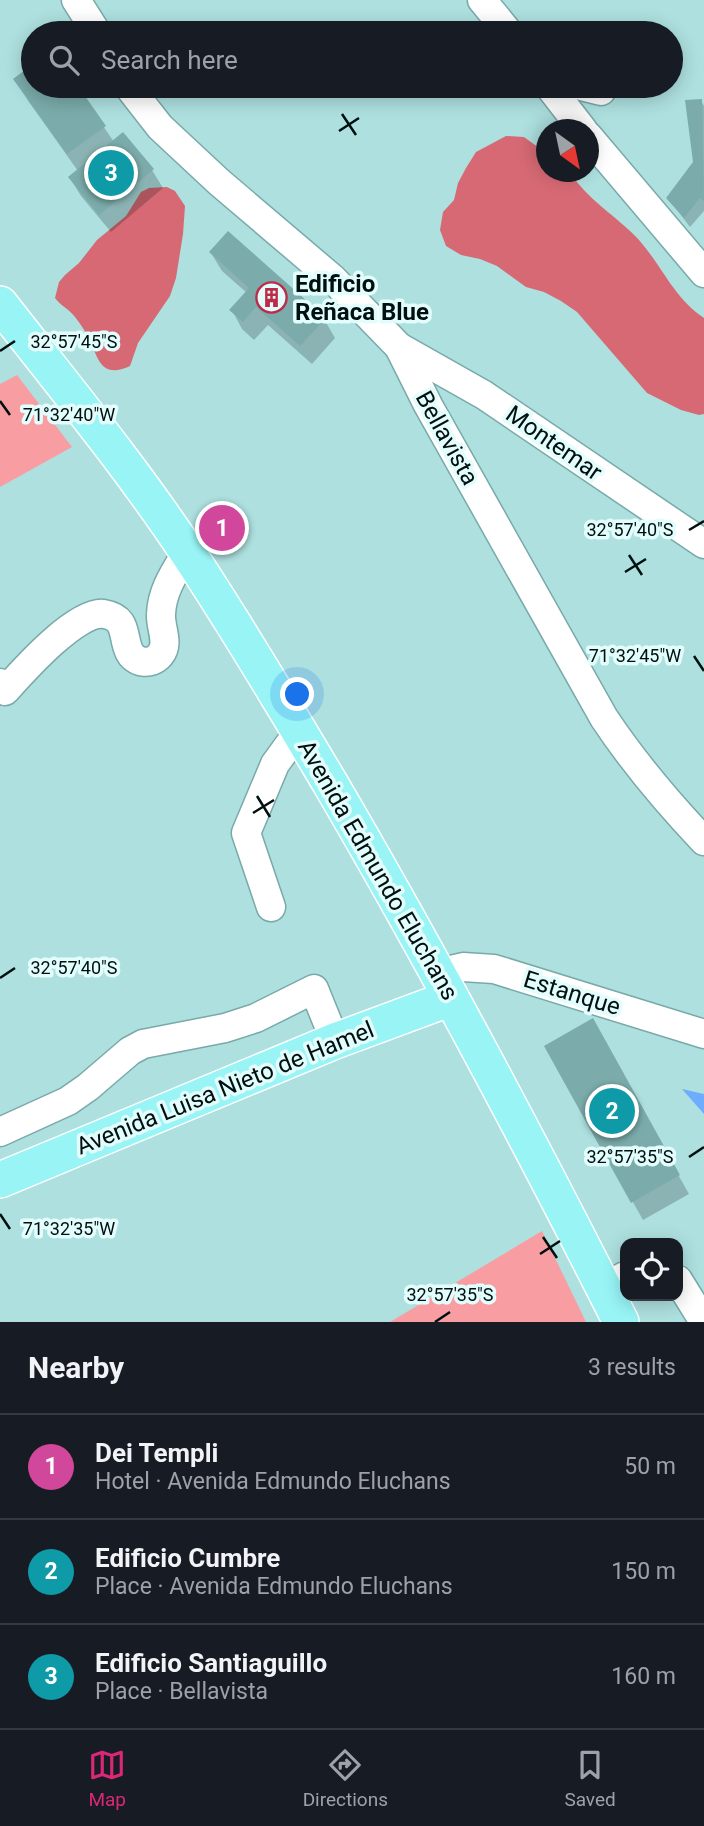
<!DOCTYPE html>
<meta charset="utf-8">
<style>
:root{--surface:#171b24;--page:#242831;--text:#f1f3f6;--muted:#9ea1a6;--line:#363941;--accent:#db2777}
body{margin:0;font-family:Roboto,sans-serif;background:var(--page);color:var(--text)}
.controls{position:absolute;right:21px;bottom:21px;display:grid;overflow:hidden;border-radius:14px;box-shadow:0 4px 18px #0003}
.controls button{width:63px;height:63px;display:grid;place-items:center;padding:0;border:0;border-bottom:2px solid var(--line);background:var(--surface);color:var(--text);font:35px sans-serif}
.compass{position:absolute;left:536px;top:119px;width:63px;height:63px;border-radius:50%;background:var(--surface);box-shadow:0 4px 18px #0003;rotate:147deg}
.you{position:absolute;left:298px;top:695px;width:24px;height:24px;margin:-18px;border:5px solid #fff;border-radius:50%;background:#1a73e8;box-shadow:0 0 0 10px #1a73e833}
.badge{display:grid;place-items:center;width:46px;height:46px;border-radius:50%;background:var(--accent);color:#fff;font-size:23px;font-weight:700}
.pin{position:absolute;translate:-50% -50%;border:4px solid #fff;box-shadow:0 2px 7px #0006}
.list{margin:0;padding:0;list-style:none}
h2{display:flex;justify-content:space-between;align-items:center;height:91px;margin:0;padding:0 28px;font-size:30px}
h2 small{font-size:23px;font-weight:400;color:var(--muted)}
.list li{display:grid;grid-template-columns:46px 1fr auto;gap:21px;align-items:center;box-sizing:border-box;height:105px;padding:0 28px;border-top:2px solid var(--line)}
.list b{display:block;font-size:26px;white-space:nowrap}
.list p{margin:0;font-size:23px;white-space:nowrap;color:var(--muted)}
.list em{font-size:23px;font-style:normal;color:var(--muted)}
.icon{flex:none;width:38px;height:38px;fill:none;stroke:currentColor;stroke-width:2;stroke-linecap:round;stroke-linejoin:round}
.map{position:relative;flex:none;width:704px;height:1322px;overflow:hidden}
.search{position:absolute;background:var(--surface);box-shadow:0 4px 18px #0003;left:21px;right:21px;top:21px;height:77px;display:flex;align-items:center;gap:18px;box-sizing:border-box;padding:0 24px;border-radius:38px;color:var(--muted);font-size:26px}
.sheet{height:406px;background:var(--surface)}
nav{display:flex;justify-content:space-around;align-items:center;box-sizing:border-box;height:98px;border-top:2px solid var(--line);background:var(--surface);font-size:19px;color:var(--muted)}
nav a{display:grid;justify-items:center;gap:4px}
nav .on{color:var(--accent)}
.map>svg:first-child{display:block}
.green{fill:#f89ea3}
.forest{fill:#d66974}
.water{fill:#6dacff}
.shadow{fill:#0003}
.building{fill:#7bacab}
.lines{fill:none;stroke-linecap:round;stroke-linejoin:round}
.minor-casing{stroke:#79a9a9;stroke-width:31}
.major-casing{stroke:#fff;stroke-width:38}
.minor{stroke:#fff;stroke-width:28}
.major{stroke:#98f4f5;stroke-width:35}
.ticks{fill:none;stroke:#001010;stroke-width:2.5}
.labels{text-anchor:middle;stroke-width:7;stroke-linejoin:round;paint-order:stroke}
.poi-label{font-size:24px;font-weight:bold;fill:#001010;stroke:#e3fcfc;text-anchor:start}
.street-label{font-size:24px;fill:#001010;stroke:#e3fcfc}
.ticks-label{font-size:18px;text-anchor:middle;fill:#001010;stroke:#e3fcfc;stroke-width:7;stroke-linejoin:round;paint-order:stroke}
</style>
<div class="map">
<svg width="704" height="1322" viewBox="0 0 704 1322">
<rect width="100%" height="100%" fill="#aee0e0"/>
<g class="green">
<polygon points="17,375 72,447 0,487 0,384"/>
<polygon points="542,1231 586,1322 390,1322"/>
</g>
<g class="forest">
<path d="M506,136L524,137L546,153V172H570C587,200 617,216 639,240C662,266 674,298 704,318V414L699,415L681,410L647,393L577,312L561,301L544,292L526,287L497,266L480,259L461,255L446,246L440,230L443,212L454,200L458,183L466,168L476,152Z"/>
<path d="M167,187L175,191L185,206L183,234L176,278L170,296L138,343L130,366C100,380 98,357 88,336C84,330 80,323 75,317C69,309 61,306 55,298L59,282L65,275L79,263L97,240L126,216L141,192L149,188Z"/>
</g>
<polygon class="water" points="682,1089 704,1094 704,1114"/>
<g class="shadow">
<polygon points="33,67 33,86 76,86 114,142 152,170 163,188 111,232 81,196 70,178 78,171 29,102 15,79"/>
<polygon points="701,101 704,106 704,211 690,227 668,198 695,162"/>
<polygon points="211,253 324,319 335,338 312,364 268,325 254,340 242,329 232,310 247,293 222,271"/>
<polygon points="592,1021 689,1194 643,1220 546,1047"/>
</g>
<g class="building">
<polygon points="33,64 33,86 78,86 106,126 67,154 13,79"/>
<polygon points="702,99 704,201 700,198 684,218 666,198 693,162 685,100"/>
<polygon points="123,132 154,169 99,215 68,177"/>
<polygon points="228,231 326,318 300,346 256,307 243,322 229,310 249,288 209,252"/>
<polygon points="593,1018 680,1175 631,1203 544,1046"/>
</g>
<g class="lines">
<defs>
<g id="minor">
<polyline points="76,0 97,33"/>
<polyline points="482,0 509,33"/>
<path d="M128,86L160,127L219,182L333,279L399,347L428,405L604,718C634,763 667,802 704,841"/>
<polyline points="549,86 583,130"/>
<polyline points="581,86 601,91"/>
<polyline points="588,136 704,273"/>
<polyline points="399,347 484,395 704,544"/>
<path d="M0,683L5,691C23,671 77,610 104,614C128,618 122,636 129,651C134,663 151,666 160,655C170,643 160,628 161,614C162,590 175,572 187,552"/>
<polyline points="271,907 246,833 275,764 299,731"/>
<polyline points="438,973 463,967 494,969 704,1034"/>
<polyline points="0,1132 68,1101 88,1087 130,1051 143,1044 225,1028 256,1018 314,989 335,1041"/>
<polyline points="678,1280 704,1322"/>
<polyline points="604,1287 625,1276"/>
</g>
<g id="major">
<path d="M0,304C64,386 131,467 188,553C238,628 284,706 330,783C433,959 529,1140 621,1322"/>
<polyline points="0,1180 335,1041 451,998"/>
</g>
</defs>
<use href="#minor" class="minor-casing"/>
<use href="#major" class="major-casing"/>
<use href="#minor" class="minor"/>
<use href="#major" class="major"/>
</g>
<path class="ticks" d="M342,114L356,135M339,131L359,118M0,351L15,341M0,401L10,415M689,530L704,521M629,555L642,575M625,572L646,559M694,656L704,671M257,796L270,817M253,813L274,800M0,978L15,968M689,1157L704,1147M0,1214L10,1229M543,1237L557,1258M540,1254L560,1241M435,1322L450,1312"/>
<defs>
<symbol id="building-ring" viewBox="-11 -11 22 22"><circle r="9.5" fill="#e3fcfc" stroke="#bc2b47" stroke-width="1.5"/><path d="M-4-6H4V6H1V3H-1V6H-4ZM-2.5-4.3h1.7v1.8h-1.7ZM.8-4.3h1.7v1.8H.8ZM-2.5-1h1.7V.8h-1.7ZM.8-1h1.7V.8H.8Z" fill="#bc2b47"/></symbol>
</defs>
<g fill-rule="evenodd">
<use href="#building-ring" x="254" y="280" width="35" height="35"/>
</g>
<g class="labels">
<g class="poi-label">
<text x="295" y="292">Edificio<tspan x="295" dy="28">Reñaca Blue</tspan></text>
</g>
<g class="street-label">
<text transform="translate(447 438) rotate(61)" y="8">Bellavista</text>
<text transform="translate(554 443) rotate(35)" y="8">Montemar</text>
<text transform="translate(378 870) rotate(60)" y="8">Avenida Edmundo Eluchans</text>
<text transform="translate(572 993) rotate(17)" y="8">Estanque</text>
<text transform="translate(225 1088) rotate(-22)" y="8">Avenida Luisa Nieto de Hamel</text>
</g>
</g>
<g class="ticks-label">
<text x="74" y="348">32°57'45"S</text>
<text x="69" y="421">71°32'40"W</text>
<text x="630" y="536">32°57'40"S</text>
<text x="635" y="662">71°32'45"W</text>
<text x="74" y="974">32°57'40"S</text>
<text x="630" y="1163">32°57'35"S</text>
<text x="69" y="1235">71°32'35"W</text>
<text x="450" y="1301">32°57'35"S</text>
</g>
</svg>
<div class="controls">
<button><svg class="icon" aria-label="locate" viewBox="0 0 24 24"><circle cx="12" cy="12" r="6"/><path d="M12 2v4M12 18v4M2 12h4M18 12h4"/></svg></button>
</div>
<svg class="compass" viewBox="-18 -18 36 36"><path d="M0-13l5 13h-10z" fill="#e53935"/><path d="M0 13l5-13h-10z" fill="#9ea1a6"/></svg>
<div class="you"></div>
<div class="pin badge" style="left:222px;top:528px;background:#d1479c">1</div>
<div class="pin badge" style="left:612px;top:1111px;background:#0f9aa8">2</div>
<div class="pin badge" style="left:111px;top:173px;background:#0f9aa8">3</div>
<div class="search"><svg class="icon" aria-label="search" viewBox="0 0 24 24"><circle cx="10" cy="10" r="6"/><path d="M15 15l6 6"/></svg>Search here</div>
</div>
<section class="sheet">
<h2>Nearby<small>3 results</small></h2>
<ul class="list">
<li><span class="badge" style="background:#d1479c">1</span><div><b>Dei Templi</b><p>Hotel · Avenida Edmundo Eluchans</p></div><em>50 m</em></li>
<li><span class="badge" style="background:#0f9aa8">2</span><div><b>Edificio Cumbre</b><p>Place · Avenida Edmundo Eluchans</p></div><em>150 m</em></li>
<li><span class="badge" style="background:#0f9aa8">3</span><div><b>Edificio Santiaguillo</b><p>Place · Bellavista</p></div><em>160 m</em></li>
</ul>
</section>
<nav>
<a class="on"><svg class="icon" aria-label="map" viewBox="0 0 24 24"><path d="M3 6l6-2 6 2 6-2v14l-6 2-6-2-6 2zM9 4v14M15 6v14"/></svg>Map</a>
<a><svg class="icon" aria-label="directions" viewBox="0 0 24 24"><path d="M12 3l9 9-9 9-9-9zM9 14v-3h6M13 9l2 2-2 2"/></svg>Directions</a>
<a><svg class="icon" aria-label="saved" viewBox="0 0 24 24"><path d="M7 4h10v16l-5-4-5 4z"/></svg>Saved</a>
</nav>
